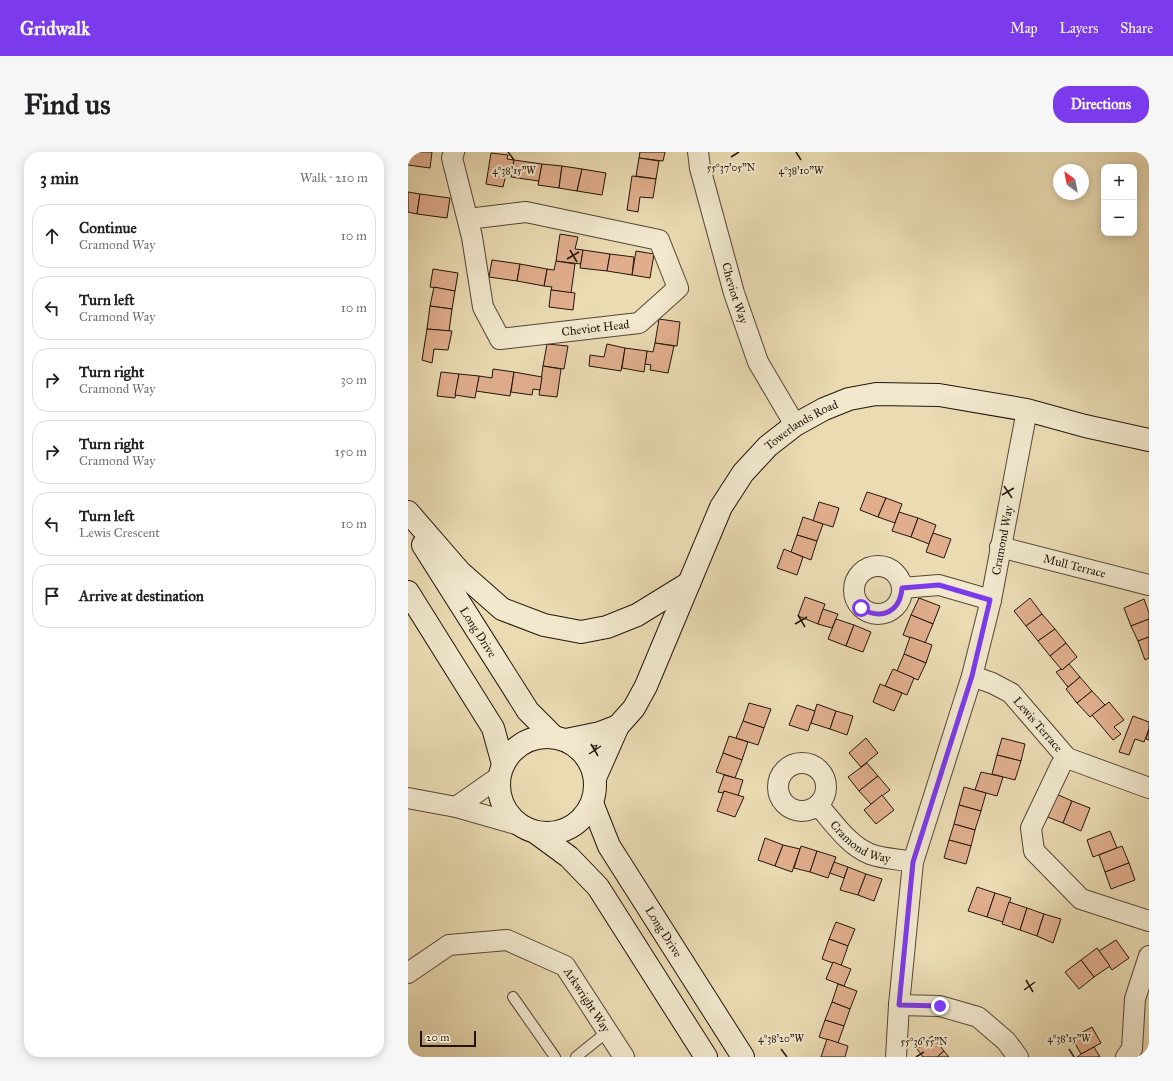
<!DOCTYPE html>
<meta charset="utf-8">
<style>
:root{--surface:#fff;--page:#f6f6f6;--text:#202124;--muted:#757577;--line:#e0e0e0;--accent:#7c3aed}
body{margin:0;font-family:"IM FELL Great Primer",serif;background:var(--page);color:var(--text)}
.controls{position:absolute;right:12px;top:12px;display:grid;overflow:hidden;border-radius:8px;box-shadow:0 2px 10px #0003}
.controls button{width:36px;height:36px;display:grid;place-items:center;padding:0;border:0;border-bottom:1px solid var(--line);background:var(--surface);color:var(--text);font:20px sans-serif}
.compass{position:absolute;left:645px;top:12px;width:36px;height:36px;border-radius:50%;background:var(--surface);box-shadow:0 2px 10px #0003;rotate:328deg}
.scale{position:absolute;left:12px;bottom:10px;width:56px;box-sizing:border-box;padding-left:4px;border:2px solid #23150a;border-top:0;font-size:11px;line-height:14px;white-space:nowrap;color:#23150a;-webkit-text-stroke:3px #f1e8ce;paint-order:stroke}
.stop{position:absolute;width:12px;height:12px;margin:-9px;border:3px solid #7c3aed;border-radius:50%;background:#fff}
.stop.end{background:#7c3aed;border-color:#fff;box-shadow:0 1px 4px #0008}
.list{margin:0;padding:0;list-style:none}
h2{display:flex;justify-content:space-between;align-items:center;height:52px;margin:0;padding:0 16px;font-size:17px}
h2 small{font-size:13px;font-weight:400;color:var(--muted)}
.list li{display:grid;grid-template-columns:26px 1fr auto;gap:12px;align-items:center;box-sizing:border-box;height:64px;margin:0 8px 8px;padding:0 8px;border:1px solid var(--line);border-radius:16px}
.list b{display:block;font-size:15px;white-space:nowrap}
.list p{margin:0;font-size:13px;white-space:nowrap;color:var(--muted)}
.list em{font-size:13px;font-style:normal;color:var(--muted)}
.icon{flex:none;width:22px;height:22px;fill:none;stroke:currentColor;stroke-width:2;stroke-linecap:round;stroke-linejoin:round}
.map{position:relative;flex:none;width:741px;height:905px;overflow:hidden;border-radius:16px}
header{display:flex;align-items:center;gap:24px;box-sizing:border-box;height:56px;padding:0 20px;background:var(--accent);color:#fff}
header strong{font-size:19px}
nav{display:flex;gap:22px;margin-inline-start:auto;font-size:14px}
.intro{display:flex;align-items:center;justify-content:space-between;box-sizing:border-box;height:96px;padding:0 24px}
h1{margin:0;font-size:28px}
.button{padding:10px 18px;border-radius:16px;background:var(--accent);color:#fff;font-size:14px;font-weight:700}
main{display:flex;gap:24px;padding:0 24px}
aside{flex:1;background:var(--surface);border-radius:16px;box-shadow:0 2px 10px #0003}
.map>svg:first-child{display:block}
.building{fill:#e0ae8d;stroke:#23150a}
.lines{fill:none;stroke-linecap:round;stroke-linejoin:round}
.lane-casing{stroke:#554634;stroke-width:12}
.street-casing{stroke:#554634;stroke-width:22}
.secondary-casing{stroke:#23150a;stroke-width:24}
.lane{stroke:#f1e8ce;stroke-width:10}
.street{stroke:#f1e8ce;stroke-width:20}
.secondary{stroke:#f1e8ce;stroke-width:22}
.route{stroke:#7c3aed;stroke-width:5}
.ticks{fill:none;stroke:#23150a;stroke-width:1.5}
.labels{text-anchor:middle;stroke-width:4;stroke-linejoin:round;paint-order:stroke}
.street-label{font-size:12px;fill:#23150a;stroke:#f1e8ce}
.ticks-label{font-size:10px;text-anchor:middle;fill:#23150a;stroke:#f1e8ce;stroke-width:4;stroke-linejoin:round;paint-order:stroke}
</style>
<header>
<strong>Gridwalk</strong>
<nav><a>Map</a><a>Layers</a><a>Share</a></nav>
</header>
<div class="intro"><h1>Find us</h1><a class="button">Directions</a></div>
<main>
<aside>
<h2>3 min<small>Walk · 210 m</small></h2>
<ul class="list">
<li><svg class="icon" aria-label="ahead" viewBox="0 0 24 24"><path d="M12 20V5M6 11l6-6 6 6"/></svg><div><b>Continue</b><p>Cramond Way</p></div><em>10 m</em></li>
<li><svg class="icon" aria-label="left" viewBox="0 0 24 24"><path d="M17 20v-9H6M10 6l-5 5 5 5"/></svg><div><b>Turn left</b><p>Cramond Way</p></div><em>10 m</em></li>
<li><svg class="icon" aria-label="right" viewBox="0 0 24 24"><path d="M7 20v-9h11M14 6l5 5-5 5"/></svg><div><b>Turn right</b><p>Cramond Way</p></div><em>30 m</em></li>
<li><svg class="icon" aria-label="right" viewBox="0 0 24 24"><path d="M7 20v-9h11M14 6l5 5-5 5"/></svg><div><b>Turn right</b><p>Cramond Way</p></div><em>150 m</em></li>
<li><svg class="icon" aria-label="left" viewBox="0 0 24 24"><path d="M17 20v-9H6M10 6l-5 5 5 5"/></svg><div><b>Turn left</b><p>Lewis Crescent</p></div><em>10 m</em></li>
<li><svg class="icon" aria-label="arrive" viewBox="0 0 24 24"><path d="M6 21V4h12l-3 4 3 4H6"/></svg><div><b>Arrive at destination</b></div></li>
</ul>
</aside>
<div class="map">
<svg width="741" height="905" viewBox="0 0 741 905">
<rect width="100%" height="100%" fill="#eadbb3"/>
<filter id="stains"><feTurbulence type="fractalNoise" baseFrequency=".005" numOctaves="4"/><feColorMatrix values="0 0 0 0 .2 0 0 0 0 .09 0 0 0 0 .02 0 0 0 .5 -.17"/></filter>
<radialGradient id="worn" r=".72"><stop offset=".6" stop-color="#630" stop-opacity="0"/><stop offset="1" stop-color="#630" stop-opacity=".3"/></radialGradient>
<g class="building">
<polygon points="0,0 24,0 22,16 0,13"/>
<polygon points="232,0 257,0 255,9 231,6"/>
<polygon points="83,1 100,3 99,7 106,8 104,23 98,22 95,35 78,32"/>
<polygon points="231,6 251,9 248,27 228,24"/>
<polygon points="106,8 134,12 131,29 103,25"/>
<polygon points="134,12 154,14 151,36 130,33"/>
<polygon points="154,14 174,17 169,39 151,36"/>
<polygon points="174,17 198,21 194,43 169,39"/>
<polygon points="224,24 248,27 245,46 232,45 230,60 219,58"/>
<polygon points="0,40 12,42 9,62 0,60"/>
<polygon points="12,42 42,46 39,66 9,62"/>
<polygon points="152,82 170,85 167,97 175,98 173,112 148,109"/>
<polygon points="175,98 202,102 199,119 172,116"/>
<polygon points="228,99 246,102 242,126 224,123"/>
<polygon points="202,102 226,105 224,123 199,119"/>
<polygon points="84,108 112,112 109,129 81,125"/>
<polygon points="148,109 167,112 163,141 143,138 144,135 136,134 139,117 146,118"/>
<polygon points="112,112 139,117 136,134 109,129"/>
<polygon points="25,117 50,121 47,139 22,135"/>
<polygon points="26,135 47,139 44,157 22,154"/>
<polygon points="143,138 167,141 165,158 141,155"/>
<polygon points="22,154 44,157 41,179 19,177"/>
<polygon points="251,167 272,170 269,194 247,191"/>
<polygon points="19,177 44,179 40,198 26,197 24,211 14,208"/>
<polygon points="247,191 266,194 260,221 242,218 243,213 237,212 239,199 245,200"/>
<polygon points="139,192 160,194 156,217 135,214"/>
<polygon points="199,192 217,196 213,219 181,214 182,203 196,205"/>
<polygon points="217,196 239,199 236,220 214,216"/>
<polygon points="135,214 153,217 149,245 131,243"/>
<polygon points="85,217 106,220 102,244 68,239 71,224 84,226"/>
<polygon points="33,220 51,222 47,246 29,244"/>
<polygon points="106,220 134,225 132,238 125,237 124,243 103,240"/>
<polygon points="51,222 71,224 67,246 47,243"/>
<polygon points="459,340 478,346 470,365 452,358"/>
<polygon points="478,346 494,352 487,371 470,365"/>
<polygon points="411,350 431,356 425,375 405,369"/>
<polygon points="491,360 510,366 503,385 484,379"/>
<polygon points="395,365 415,372 409,389 389,383"/>
<polygon points="510,366 528,373 521,392 503,385"/>
<polygon points="525,381 543,387 536,406 518,400"/>
<polygon points="389,383 409,389 403,408 383,400"/>
<polygon points="376,397 395,405 389,423 369,416"/>
<polygon points="397,445 417,452 410,472 390,464"/>
<polygon points="511,446 532,454 525,472 503,463"/>
<polygon points="622,446 634,462 618,474 606,459"/>
<polygon points="736,447 741,461 741,467 723,474 716,456"/>
<polygon points="415,457 430,462 424,476 410,472"/>
<polygon points="634,462 647,477 630,489 618,474"/>
<polygon points="503,463 525,472 517,491 495,483"/>
<polygon points="428,467 446,473 438,494 420,487"/>
<polygon points="741,467 741,485 730,489 723,474"/>
<polygon points="446,473 463,480 455,500 438,494"/>
<polygon points="647,477 658,491 642,504 630,489"/>
<polygon points="502,485 524,493 518,511 496,502"/>
<polygon points="741,485 741,506 737,508 730,489"/>
<polygon points="658,491 669,505 654,518 642,504"/>
<polygon points="496,502 518,511 510,528 489,519"/>
<polygon points="661,512 672,525 660,535 648,520 653,517 654,518"/>
<polygon points="485,517 506,526 499,543 477,534"/>
<polygon points="672,525 684,539 669,551 658,537"/>
<polygon points="472,532 494,541 486,559 465,550"/>
<polygon points="684,539 697,553 682,565 669,551"/>
<polygon points="701,550 716,568 706,575 713,582 705,588 684,563"/>
<polygon points="341,551 363,557 356,576 335,569"/>
<polygon points="409,552 428,559 422,577 403,571"/>
<polygon points="389,553 407,559 400,579 381,573"/>
<polygon points="428,559 445,564 439,583 422,577"/>
<polygon points="725,564 741,570 741,577 736,590 727,587 721,603 711,600"/>
<polygon points="335,569 356,576 350,593 328,586"/>
<polygon points="741,577 741,588 738,587"/>
<polygon points="321,584 340,590 334,608 315,601"/>
<polygon points="458,586 470,601 453,615 441,601"/>
<polygon points="594,586 617,592 613,609 589,603"/>
<polygon points="315,601 334,608 327,626 308,620"/>
<polygon points="589,603 613,609 607,628 584,622"/>
<polygon points="459,611 470,624 451,639 440,625"/>
<polygon points="573,620 595,625 589,644 567,638"/>
<polygon points="316,623 335,628 330,644 316,639 315,641 310,640"/>
<polygon points="470,624 482,638 463,652 451,639"/>
<polygon points="556,635 578,641 573,659 551,653"/>
<polygon points="316,639 336,645 327,665 309,659"/>
<polygon points="646,641 664,649 655,671 637,664"/>
<polygon points="474,643 486,658 468,672 456,658"/>
<polygon points="664,649 682,656 673,679 655,671"/>
<polygon points="551,653 573,659 567,678 546,672"/>
<polygon points="546,672 567,678 563,694 541,688"/>
<polygon points="702,679 709,696 685,705 679,688"/>
<polygon points="357,686 375,693 367,714 350,708"/>
<polygon points="541,688 563,694 558,712 536,706"/>
<polygon points="375,693 392,697 384,720 367,714"/>
<polygon points="393,694 409,699 402,720 386,716"/>
<polygon points="714,694 721,711 697,720 691,703"/>
<polygon points="409,699 428,705 420,726 402,720"/>
<polygon points="426,710 440,715 436,726 422,721"/>
<polygon points="721,711 727,728 703,737 697,720"/>
<polygon points="440,715 458,722 450,743 432,738"/>
<polygon points="458,722 474,727 466,749 450,743"/>
<polygon points="569,735 587,741 579,765 560,759"/>
<polygon points="587,741 603,746 595,770 579,765"/>
<polygon points="601,750 619,756 612,778 594,772"/>
<polygon points="619,756 636,762 629,784 612,778"/>
<polygon points="636,762 653,767 645,791 629,784"/>
<polygon points="428,770 447,777 440,794 421,787"/>
<polygon points="421,787 440,794 433,814 414,807"/>
<polygon points="708,788 721,806 704,818 691,799"/>
<polygon points="689,796 702,814 686,825 673,808"/>
<polygon points="673,808 686,825 671,837 657,820"/>
<polygon points="425,810 443,817 436,834 418,827"/>
<polygon points="430,832 449,839 442,857 424,850"/>
<polygon points="424,850 442,857 436,874 417,868"/>
<polygon points="417,868 436,874 430,891 411,885"/>
<polygon points="684,875 693,891 673,902 664,886"/>
<polygon points="524,884 536,899 529,905 515,905 509,897"/>
<polygon points="419,887 440,894 437,905 413,905"/>
<polygon points="686,895 692,905 669,905 673,902"/>
<polygon points="536,899 541,905 529,905"/>
</g>
<g class="lines">
<defs>
<g id="lane">
<polyline points="105,845 147,905"/>
<polyline points="168,905 199,880"/>
</g>
<g id="street">
<path id="s1" d="M46,0L44,6L64,85L75,155L92,187L231,171L270,136L251,88L118,60L60,67"/>
<path id="s2" d="M290,0L292,16L326,141L350,210L387,273"/>
<path id="s3" d="M592,395L741,433"/>
<circle cx="470" cy="438" r="24"/>
<polyline points="494,436 531,433 583,448"/>
<path id="s4" d="M564,524L584,531L603,541L659,606L741,636"/>
<polyline points="659,606 653,613 623,676 626,699 673,747 741,769"/>
<circle cx="394" cy="635" r="24"/>
<polyline points="0,646 48,655 111,673"/>
<path id="s5" d="M410,653C425,670 440,693 462,702C475,707 491,707 505,710"/>
<polyline points="48,655 91,625"/>
<path id="s6" d="M0,821L41,793L99,788L157,814L216,905"/>
<polyline points="491,853 532,854 570,865 598,889 610,905"/>
<path id="s7" d="M488,905L491,853L505,710L564,524L583,448L619,258"/>
<polyline points="718,905 724,897 727,847 741,804"/>
</g>
<g id="secondary">
<polyline points="0,360 52,420 94,457 136,473 173,480 199,475 229,463 281,431"/>
<path id="s8" d="M15,393L120,559L146,585"/>
<polyline points="0,440 85,576 95,612"/>
<circle cx="139" cy="633" r="48"/>
<polyline points="158,588 192,581 210,574"/>
<path id="s9" d="M187,626L210,574L226,556L238,534L313,355L335,321L360,294L387,273L416,257L441,247L468,242L531,243L619,258L677,274L741,288"/>
<path id="s10" d="M184,651L201,694L335,905"/>
<polyline points="127,680 161,705 190,735 298,905"/>
</g>
</defs>
<use href="#lane" class="lane-casing"/>
<use href="#street" class="street-casing"/>
<use href="#secondary" class="secondary-casing"/>
<use href="#lane" class="lane"/>
<use href="#street" class="street"/>
<use href="#secondary" class="secondary"/>
</g>
<g class="lines">
<path class="route" d="M453,456C473,469 492,460 494,436L531,433L582,448L564,524L505,710L491,853L532,854"/>
</g>
<path class="ticks" d="M100,0L106,8M388,0L393,8M323,5L331,0M162,98L169,110M159,107L171,100M596,334L604,346M594,343L606,336M390,463L397,475M387,472L399,465M183,592L190,604M181,602L193,594M618,828L625,840M616,838L627,830M373,897L379,905M661,897L666,905M508,905L516,900"/>
<g class="labels">
<g class="street-label">
<text dy="4" stroke="none"><textPath href="#s2" startOffset="146">Cheviot Way</textPath></text>
<text dy="4" stroke="none"><textPath href="#s1" startOffset="291">Cheviot Head</textPath></text>
<text dy="4" stroke="none"><textPath href="#s9" startOffset="417">Towerlands Road</textPath></text>
<text dy="4" stroke="none"><textPath href="#s7" startOffset="530">Cramond Way</textPath></text>
<text dy="4" stroke="none"><textPath href="#s3" startOffset="77">Mull Terrace</textPath></text>
<text dy="4" stroke="none"><textPath href="#s8" startOffset="103">Long Drive</textPath></text>
<text dy="4" stroke="none"><textPath href="#s4" startOffset="84">Lewis Terrace</textPath></text>
<text dy="4" stroke="none"><textPath href="#s5" startOffset="58">Cramond Way</textPath></text>
<text dy="4" stroke="none"><textPath href="#s10" startOffset="148">Long Drive</textPath></text>
<text dy="4" stroke="none"><textPath href="#s6" startOffset="212">Arkwright Way</textPath></text>
</g>
</g>
<g class="ticks-label">
<text x="323" y="19">55°37'05"N</text>
<text x="106" y="22">4°38'15"W</text>
<text x="393" y="22">4°38'10"W</text>
<text x="373" y="890">4°38'20"W</text>
<text x="661" y="890">4°38'15"W</text>
<text x="516" y="893">55°36'55"N</text>
</g>
<rect width="100%" height="100%" filter="url(#stains)"/>
<rect width="100%" height="100%" fill="url(#worn)"/>
</svg>
<div class="controls">
<button>+</button>
<button>−</button>
</div>
<svg class="compass" viewBox="-18 -18 36 36"><path d="M0-13l5 13h-10z" fill="#e53935"/><path d="M0 13l5-13h-10z" fill="#757577"/></svg>
<div class="scale">20 m</div>
<div class="stop" style="left:453px;top:456px"></div>
<div class="stop end" style="left:532px;top:854px"></div>
</div>
</main>
